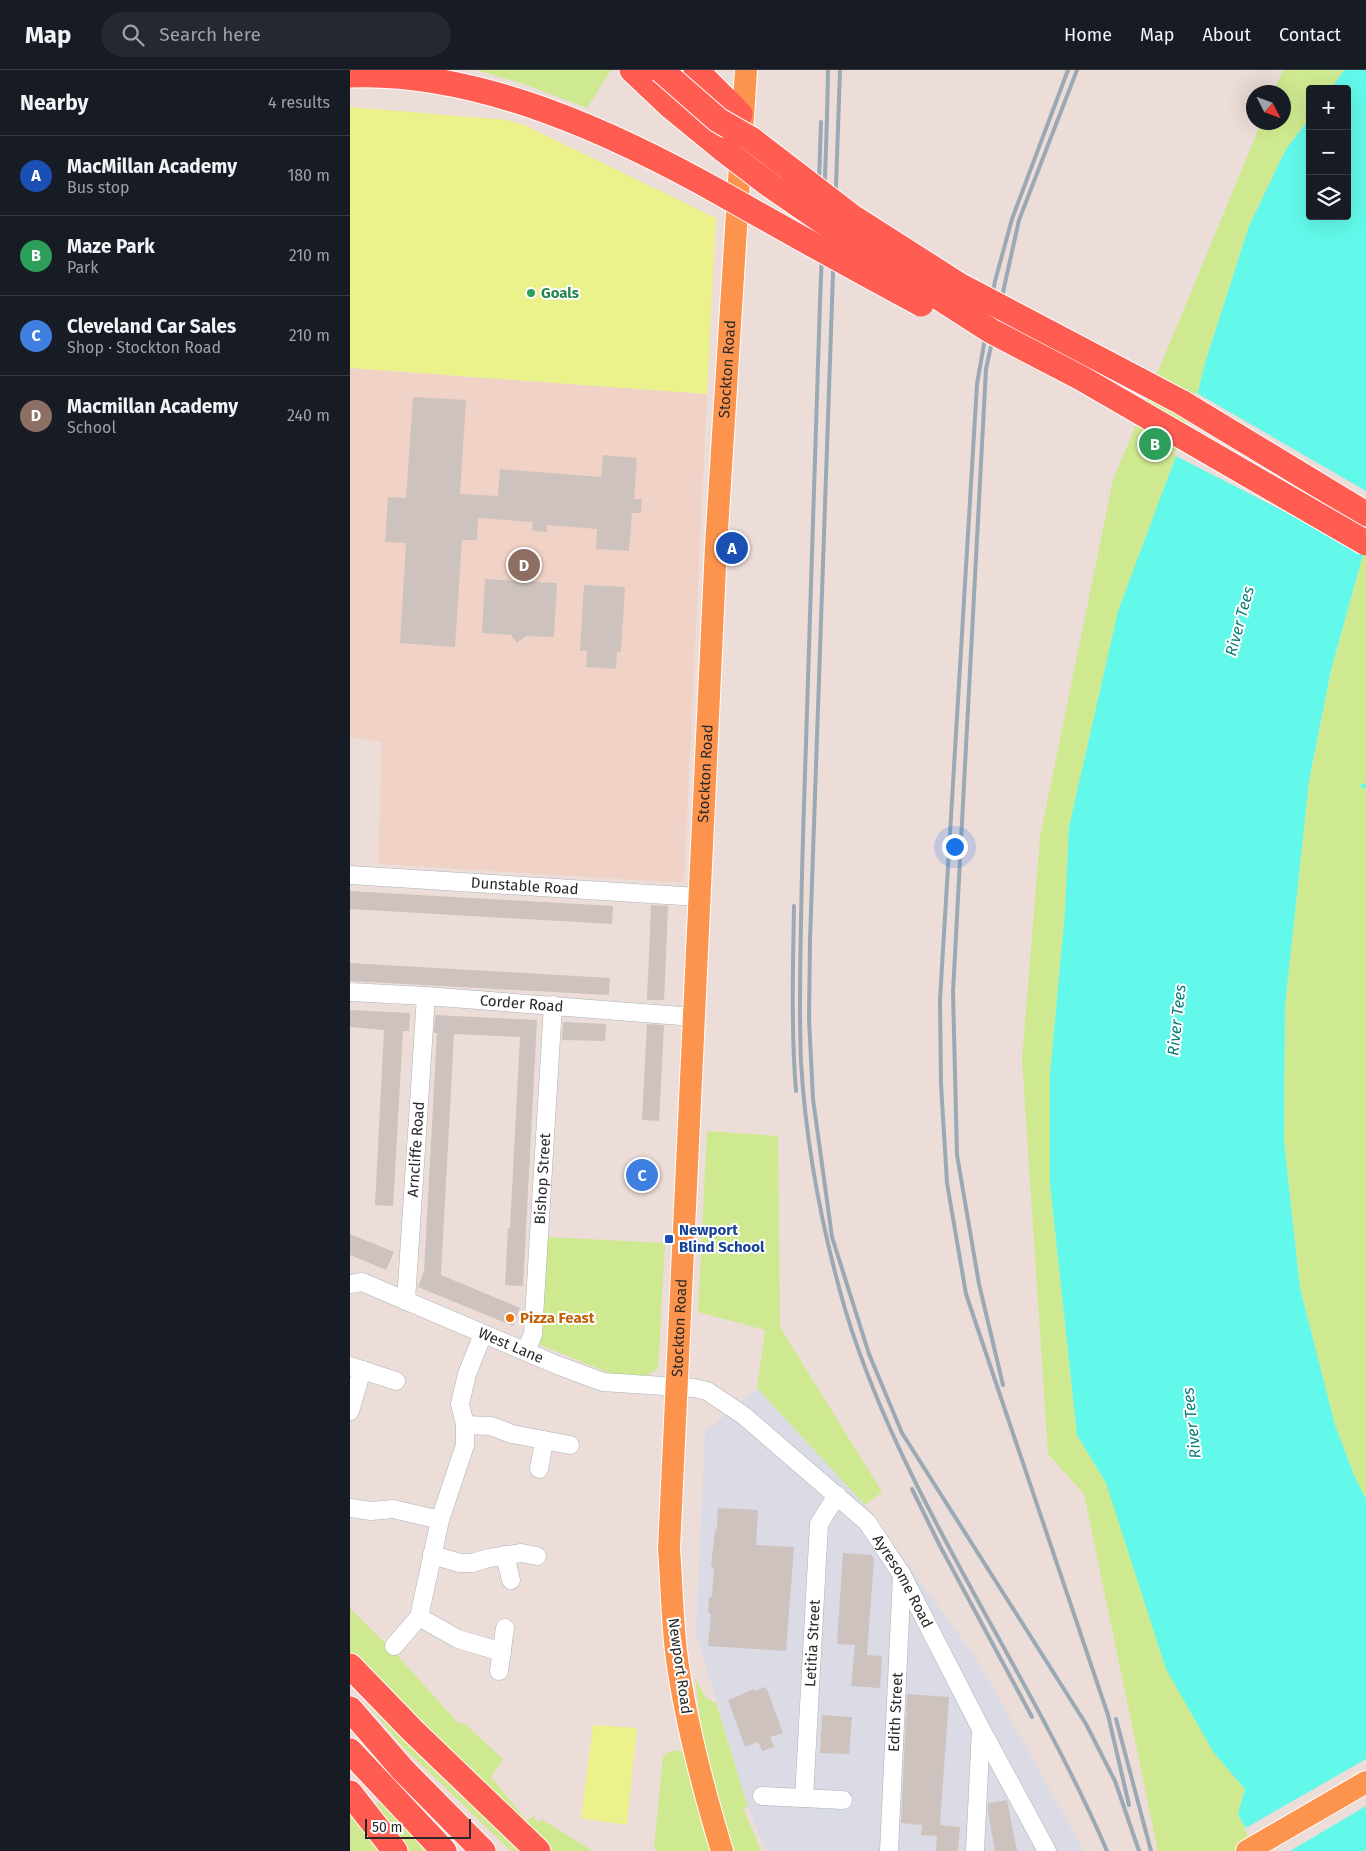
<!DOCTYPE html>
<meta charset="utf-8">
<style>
:root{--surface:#171b24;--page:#242831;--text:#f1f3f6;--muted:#9ea1a6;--line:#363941;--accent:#7c3aed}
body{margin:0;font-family:"Fira Sans",sans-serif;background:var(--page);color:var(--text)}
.controls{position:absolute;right:15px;top:15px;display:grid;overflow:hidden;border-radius:5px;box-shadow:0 5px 20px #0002}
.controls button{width:45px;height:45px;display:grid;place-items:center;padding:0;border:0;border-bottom:1px solid var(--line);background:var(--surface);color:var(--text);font:25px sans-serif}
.compass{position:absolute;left:896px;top:15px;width:45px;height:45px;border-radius:50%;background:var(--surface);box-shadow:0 5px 20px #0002;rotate:132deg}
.scale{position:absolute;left:15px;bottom:12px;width:106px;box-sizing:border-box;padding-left:5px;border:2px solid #292929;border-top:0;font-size:14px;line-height:18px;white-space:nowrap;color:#292929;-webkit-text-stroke:4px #fff;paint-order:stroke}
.you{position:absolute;left:604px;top:776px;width:18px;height:18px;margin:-12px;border:4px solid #fff;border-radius:50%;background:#1a73e8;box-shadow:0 0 0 8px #1a73e833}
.badge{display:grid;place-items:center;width:32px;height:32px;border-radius:50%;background:var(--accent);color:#fff;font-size:16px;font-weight:700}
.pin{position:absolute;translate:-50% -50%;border:2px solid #fff;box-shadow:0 1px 5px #0006}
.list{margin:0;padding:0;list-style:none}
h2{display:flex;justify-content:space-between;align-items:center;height:65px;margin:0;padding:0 20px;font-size:21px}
h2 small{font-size:16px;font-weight:400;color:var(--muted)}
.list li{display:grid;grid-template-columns:32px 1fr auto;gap:15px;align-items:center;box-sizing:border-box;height:80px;padding:0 20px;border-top:1px solid var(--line)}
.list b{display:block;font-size:19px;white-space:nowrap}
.list p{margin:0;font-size:16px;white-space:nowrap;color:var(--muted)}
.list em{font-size:16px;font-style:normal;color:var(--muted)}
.icon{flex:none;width:28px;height:28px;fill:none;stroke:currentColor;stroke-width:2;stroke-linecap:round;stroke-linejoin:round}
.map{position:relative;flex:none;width:1016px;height:1781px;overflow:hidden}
header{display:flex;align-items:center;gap:30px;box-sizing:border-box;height:70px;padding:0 25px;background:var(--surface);border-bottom:1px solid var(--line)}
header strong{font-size:24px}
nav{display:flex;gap:28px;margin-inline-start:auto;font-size:18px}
.search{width:350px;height:45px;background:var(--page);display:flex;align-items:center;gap:12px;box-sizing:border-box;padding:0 18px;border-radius:28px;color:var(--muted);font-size:19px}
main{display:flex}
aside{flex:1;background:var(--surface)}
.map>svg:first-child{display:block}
.industrial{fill:#dadbe4}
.education{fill:#f0d3c6}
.green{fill:#cfe990}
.pitch{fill:#ebf18b}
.water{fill:#62f9ea}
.pier{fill:#edddd9}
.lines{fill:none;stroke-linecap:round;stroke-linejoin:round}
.stream{stroke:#62f9ea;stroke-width:4.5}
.building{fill:#cec2be}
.minor-casing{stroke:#aab3ba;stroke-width:19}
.major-casing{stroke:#fff;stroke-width:24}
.highway-casing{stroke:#fff;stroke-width:27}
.minor{stroke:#fff;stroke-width:18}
.major{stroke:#fd944e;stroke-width:22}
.highway{stroke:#ff5d52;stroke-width:25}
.rail{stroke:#9ba9b5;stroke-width:4}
.highway-bridge-casing{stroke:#fff;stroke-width:27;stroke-linecap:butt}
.highway-bridge{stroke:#ff5d52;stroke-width:25}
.leisure-dot{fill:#2e9e5b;stroke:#fff;stroke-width:2}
.transit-dot{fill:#1a4fb4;stroke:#fff;stroke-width:2}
.food-dot{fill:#e8710a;stroke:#fff;stroke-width:2}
.labels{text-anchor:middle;stroke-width:4;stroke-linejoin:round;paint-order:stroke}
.leisure-label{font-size:15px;font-weight:bold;fill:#27864d;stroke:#fff;text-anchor:start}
.street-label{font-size:15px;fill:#292929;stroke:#fff}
.transit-label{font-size:15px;font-weight:bold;fill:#164399;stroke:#fff;text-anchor:start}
.food-label{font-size:15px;font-weight:bold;fill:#c56008;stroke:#fff;text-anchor:start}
.water-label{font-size:16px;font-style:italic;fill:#067f7d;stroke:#fff}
</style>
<header>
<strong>Map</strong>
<div class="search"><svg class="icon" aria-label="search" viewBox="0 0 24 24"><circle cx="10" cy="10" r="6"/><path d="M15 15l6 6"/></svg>Search here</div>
<nav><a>Home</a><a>Map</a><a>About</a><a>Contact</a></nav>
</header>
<main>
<aside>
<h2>Nearby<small>4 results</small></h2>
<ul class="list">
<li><span class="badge" style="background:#1a4fb4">A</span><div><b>MacMillan Academy</b><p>Bus stop</p></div><em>180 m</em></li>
<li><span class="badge" style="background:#2e9e5b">B</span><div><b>Maze Park</b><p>Park</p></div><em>210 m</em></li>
<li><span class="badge" style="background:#3f7fe0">C</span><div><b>Cleveland Car Sales</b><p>Shop · Stockton Road</p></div><em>210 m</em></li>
<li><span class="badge" style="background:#8d6e63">D</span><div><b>Macmillan Academy</b><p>School</p></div><em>240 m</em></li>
</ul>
</aside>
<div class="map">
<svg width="1016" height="1781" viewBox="0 0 1016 1781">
<rect width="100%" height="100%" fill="#edddd9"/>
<polygon class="industrial" points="407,1318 515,1435 628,1591 734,1781 416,1781 398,1737 346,1563 355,1362"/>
<polygon class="education" points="0,298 357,324 334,813 28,794 32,672 0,667"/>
<g class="green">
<polygon points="126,0 261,0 237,38 174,14"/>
<polygon points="933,0 994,0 981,19 960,19 960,48 936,79 899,156 855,293 844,338 768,542 719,757 715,841 700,1005 700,1114 727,1365 756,1413 864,1683 895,1719 888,1744 908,1781 808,1781 734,1424 698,1384 672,990 690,767 763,410 911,53 934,52 934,22 923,22"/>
<polygon points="1016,474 1016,1429 1004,1405 985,1355 950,1218 934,1071 935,936 959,711 981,600"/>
<polygon points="357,1061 428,1066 430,1257 532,1422 515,1435 407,1318 415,1260 348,1242"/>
<polygon points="198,1167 315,1173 308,1299 282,1312 190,1275"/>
<polygon points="0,1538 48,1586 108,1653 115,1654 153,1689 141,1707 177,1751 183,1746 188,1753 191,1749 243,1781 196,1781 0,1587"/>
<polygon points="345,1608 356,1628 366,1633 398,1737 393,1737 411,1781 379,1781 357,1706"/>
<polygon points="13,1625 173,1781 161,1781 51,1675 11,1626"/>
<polygon points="329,1680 335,1684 364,1781 306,1781 304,1778 313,1687 319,1682"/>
<polygon points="31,1729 79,1781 58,1781 26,1734"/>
<polygon points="0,1730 39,1781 0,1781"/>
</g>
<g class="pitch">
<polygon points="0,37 157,50 174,55 366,148 357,324 0,298"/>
<polygon points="243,1655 287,1658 277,1755 231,1748"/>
</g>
<polygon class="water" points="994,0 1016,0 1016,474 981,600 959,711 935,936 934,1071 950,1218 985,1355 1004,1405 1016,1429 1016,1781 908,1781 888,1744 895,1719 864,1683 816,1599 756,1413 727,1365 700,1114 700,1005 715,841 719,757 768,541 844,338 855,293 899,156 936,79 960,48 960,146 997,146 997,19 981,19"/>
<g class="pier">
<polygon points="845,322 1016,421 1016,482 986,468 824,385 842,337"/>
<polygon points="1016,1689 1016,1736 940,1781 906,1781 894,1759"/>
</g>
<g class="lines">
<polyline class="stream" points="1013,716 1016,716"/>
</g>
<g class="building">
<polygon points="63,327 116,330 110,424 148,426 150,399 251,407 253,385 287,388 284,429 292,429 291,443 282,443 279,481 246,479 247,459 197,455 197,462 182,461 183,452 128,448 127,470 112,470 105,577 50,573 56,473 35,472 38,427 56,428"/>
<polygon points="135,509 207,513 204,567 176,566 167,573 161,565 132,563"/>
<polygon points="234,515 275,517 271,582 267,582 266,599 236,597 237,581 230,581"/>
<polygon points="0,821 263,836 262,854 0,839"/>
<polygon points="301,835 318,836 314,930 297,930"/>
<polygon points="0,893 260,908 259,925 0,911"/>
<polygon points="0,940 60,943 59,961 53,961 43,1136 25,1135 34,960 0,957"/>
<polygon points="85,945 187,950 173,1216 155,1215 158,1158 160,1158 170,967 104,964 91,1205 170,1238 163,1256 68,1217 74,1201 87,963 84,963"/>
<polygon points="213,952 256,954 255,971 212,970"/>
<polygon points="297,954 314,955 309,1051 292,1050"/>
<polygon points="0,1164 44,1182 36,1200 0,1185"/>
<polygon points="368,1438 408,1440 406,1475 444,1477 436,1581 358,1576 361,1544 358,1542 359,1528 362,1526 364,1498 361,1496 365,1460 367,1458"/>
<polygon points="493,1483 521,1485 524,1488 517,1585 532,1586 530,1618 501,1616 505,1575 487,1574"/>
<polygon points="416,1617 433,1663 420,1667 424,1677 412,1681 408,1672 395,1677 378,1630 404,1619 404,1621"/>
<polygon points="557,1624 599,1627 590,1755 610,1757 608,1781 586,1781 587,1766 571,1765 572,1755 551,1753"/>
<polygon points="472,1645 502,1647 499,1684 470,1683"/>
<polygon points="657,1730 667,1781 645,1781 638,1742 638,1733"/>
</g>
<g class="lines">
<defs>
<g id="minor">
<path id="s1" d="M0,805L348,827"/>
<path id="s2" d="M0,922L76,926L344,947"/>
<path id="s3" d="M0,1214L12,1212L207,1295L253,1312L344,1318L357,1321L393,1345L517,1452L552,1505L631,1659L697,1781"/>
<path id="s4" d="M56,1231L76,926"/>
<polyline points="133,1264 117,1304 110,1334 115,1355 115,1375 90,1450 69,1547 108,1569 152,1582"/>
<path id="s5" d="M176,1281L183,1264L203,935"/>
<polyline points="0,1296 46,1311"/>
<polyline points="0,1341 12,1300"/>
<polyline points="115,1355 141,1356 162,1364 220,1375"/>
<polyline points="189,1399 194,1372"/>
<polyline points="0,1438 21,1441 43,1439 90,1450"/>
<polyline points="82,1485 110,1493 122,1493 139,1488 171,1483 187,1486"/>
<polyline points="155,1485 161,1510"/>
<polyline points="44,1576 69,1547"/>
<polyline points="149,1601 155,1558"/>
<polyline points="412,1726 493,1730"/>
<path id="s6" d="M454,1728L469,1454L487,1425"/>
<path id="s7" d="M539,1781L552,1505"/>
<polyline points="625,1781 631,1659"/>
</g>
<g id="major">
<path id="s8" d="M372,1781C353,1718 336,1654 327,1589C322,1553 322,1516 319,1479L366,476L396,0"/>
<polyline points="897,1781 1016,1712"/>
</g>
<g id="highway">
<polyline points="282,0 319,35 374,80"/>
<polyline points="346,0 390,44"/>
<polyline points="831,332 1016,444"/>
<polyline points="0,1596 63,1661 188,1781"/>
<polyline points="0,1639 53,1700 133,1781"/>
<polyline points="0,1681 94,1781"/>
<polyline points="0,1723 45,1781"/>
</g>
</defs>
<use href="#minor" class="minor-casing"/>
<use href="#major" class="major-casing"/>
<use href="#highway" class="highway-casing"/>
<use href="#minor" class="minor"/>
<use href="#major" class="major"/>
<use href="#highway" class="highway"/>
<g class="rail">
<path d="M478,0C477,77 473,154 470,232C465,368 462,504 457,640C455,711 452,782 451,853C450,900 449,946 451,992C456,1076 472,1159 495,1239C553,1431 678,1597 757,1781"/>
<polyline points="490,0 460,870 459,949 463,1029 482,1167 519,1284 552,1363 736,1654 765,1711 789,1781"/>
<polyline points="718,0 662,149 645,211 627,314 590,930 591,1014 597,1113 616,1224 758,1645 779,1735"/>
<polyline points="469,111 471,52"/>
<path d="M444,836C443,898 441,959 446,1021"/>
<polyline points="653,1315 629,1214 607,1085 603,922 636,299 669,150 727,0"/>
<polyline points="562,1419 590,1476 682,1647"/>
<polyline points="766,1649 801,1781"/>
</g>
<defs>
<g id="highway-bridge">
<polyline points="311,0 368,50 401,69 501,146 609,215 831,332"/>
<path d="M0,5C130,0 268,65 376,126C441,163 506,199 571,234"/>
<polyline points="374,80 421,116 507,175 641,261 731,308 1016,473"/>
</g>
</defs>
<use href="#highway-bridge" class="highway-bridge-casing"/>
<use href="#highway-bridge" class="highway-bridge"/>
</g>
<circle class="leisure-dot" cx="181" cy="223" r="5"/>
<rect class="transit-dot" x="314" y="1164" width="10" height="10" rx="2.5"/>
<circle class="food-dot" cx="160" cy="1248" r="5"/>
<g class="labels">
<g class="leisure-label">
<text x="191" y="228">Goals</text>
</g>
<g class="street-label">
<text dy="5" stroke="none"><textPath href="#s8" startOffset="1489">Stockton Road</textPath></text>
<text dy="5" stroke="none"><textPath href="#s8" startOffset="1084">Stockton Road</textPath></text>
<text dy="5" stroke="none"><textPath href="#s1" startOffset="175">Dunstable Road</textPath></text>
<text dy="5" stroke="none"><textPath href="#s2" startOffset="172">Corder Road</textPath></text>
<text dy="5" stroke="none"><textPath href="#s4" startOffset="152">Arncliffe Road</textPath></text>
<text dy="5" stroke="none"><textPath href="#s5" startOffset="174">Bishop Street</textPath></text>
<text dy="5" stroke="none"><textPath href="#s8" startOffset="529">Stockton Road</textPath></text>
<text dy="5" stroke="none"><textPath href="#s3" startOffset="174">West Lane</textPath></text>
<text dy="5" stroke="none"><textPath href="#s3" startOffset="654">Ayresome Road</textPath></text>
<text dy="5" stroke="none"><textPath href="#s6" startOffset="155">Letitia Street</textPath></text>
<text transform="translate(330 1596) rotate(82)" y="5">Newport Road</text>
<text dy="5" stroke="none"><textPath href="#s7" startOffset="139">Edith Street</textPath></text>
</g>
<g class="transit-label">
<text x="329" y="1165">Newport<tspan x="329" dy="17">Blind School</tspan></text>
</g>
<g class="food-label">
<text x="170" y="1253">Pizza Feast</text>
</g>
<g class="water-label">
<text transform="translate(889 551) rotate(-75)" y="6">River Tees</text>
<text transform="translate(826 950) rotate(-84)" y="6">River Tees</text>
<text transform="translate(841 1353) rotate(-96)" y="6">River Tees</text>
</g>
</g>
</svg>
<div class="controls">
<button>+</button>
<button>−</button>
<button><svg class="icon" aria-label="layers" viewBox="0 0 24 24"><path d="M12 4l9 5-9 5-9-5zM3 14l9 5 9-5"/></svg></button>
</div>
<svg class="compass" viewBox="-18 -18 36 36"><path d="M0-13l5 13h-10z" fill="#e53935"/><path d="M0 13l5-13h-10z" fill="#9ea1a6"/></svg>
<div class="scale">50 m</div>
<div class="you"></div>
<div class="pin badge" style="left:382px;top:478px;background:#1a4fb4">A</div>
<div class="pin badge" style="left:805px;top:374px;background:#2e9e5b">B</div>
<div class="pin badge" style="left:292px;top:1105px;background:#3f7fe0">C</div>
<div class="pin badge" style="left:174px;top:495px;background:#8d6e63">D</div>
</div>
</main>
